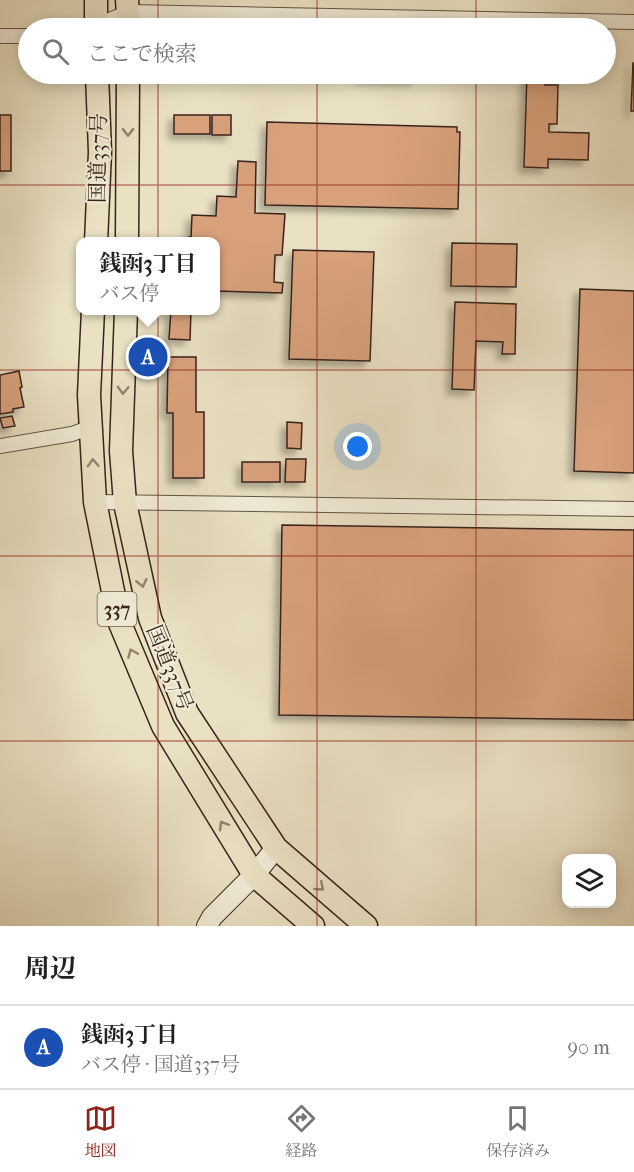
<!DOCTYPE html>
<html lang="ja">
<meta charset="utf-8">
<style>
:root{--surface:#fff;--page:#f2f2f2;--text:#202124;--muted:#757577;--line:#e0e0e0;--accent:#8f2418}
body{margin:0;font-family:"IM FELL French Canon","Noto Serif JP",serif;background:var(--page);color:var(--text)}
.controls{position:absolute;right:18px;bottom:18px;display:grid;overflow:hidden;border-radius:12px;box-shadow:0 3px 15px #0003}
.controls button{width:54px;height:54px;display:grid;place-items:center;padding:0;border:0;border-bottom:2px solid var(--line);background:var(--surface);color:var(--text);font:30px sans-serif}
.you{position:absolute;left:358px;top:447px;width:21px;height:21px;margin:-15px;border:4px solid #fff;border-radius:50%;background:#1a73e8;box-shadow:0 0 0 9px #1a73e833}
.badge{display:grid;place-items:center;width:39px;height:39px;border-radius:50%;background:var(--accent);color:#fff;font-size:20px;font-weight:700}
.pin{position:absolute;translate:-50% -50%;border:3px solid #fff;box-shadow:0 2px 6px #0006}
.popup{position:absolute;left:76px;top:237px;width:144px;height:78px;box-sizing:border-box;display:grid;place-content:center;border-radius:12px;background:var(--surface);filter:drop-shadow(0 2px 4px #0005);font-size:20px;white-space:nowrap;color:var(--muted)}
.popup b{font-size:22px;color:var(--text)}
.popup::after{content:'';position:absolute;left:50%;top:100%;margin-left:-12px;border:12px solid transparent;border-top-color:var(--surface)}
.list{margin:0;padding:0;list-style:none}
h2{display:flex;justify-content:space-between;align-items:center;height:78px;margin:0;padding:0 24px;font-size:26px}
h2 small{font-size:20px;font-weight:400;color:var(--muted)}
.list li{display:grid;grid-template-columns:39px 1fr auto;gap:18px;align-items:center;box-sizing:border-box;height:84px;padding:0 24px;border-top:2px solid var(--line)}
.list b{display:block;font-size:22px;white-space:nowrap}
.list p{margin:0;font-size:20px;white-space:nowrap;color:var(--muted)}
.list em{font-size:20px;font-style:normal;color:var(--muted)}
.icon{flex:none;width:33px;height:33px;fill:none;stroke:currentColor;stroke-width:2;stroke-linecap:round;stroke-linejoin:round}
.map{position:relative;flex:none;width:634px;height:926px;overflow:hidden}
.search{position:absolute;background:var(--surface);box-shadow:0 3px 15px #0003;left:18px;right:18px;top:18px;height:66px;display:flex;align-items:center;gap:15px;box-sizing:border-box;padding:0 21px;border-radius:33px;color:var(--muted);font-size:22px}
.sheet{height:162px;background:var(--surface)}
nav{display:flex;justify-content:space-around;align-items:center;box-sizing:border-box;height:84px;border-top:2px solid var(--line);background:var(--surface);font-size:16px;color:var(--muted)}
nav a{display:grid;justify-items:center;gap:3px}
nav .on{color:var(--accent)}
.map>svg:first-child{display:block}
.building{fill:#d8a17c;stroke:#38241c;stroke-width:1.5;filter:url(#shadow)}
.lines{fill:none;stroke-linecap:round;stroke-linejoin:round}
.minor-casing{stroke:#645346;stroke-width:16}
.secondary-casing{stroke:#38241c;stroke-width:22}
.trunk-casing{stroke:#38241c;stroke-width:25}
.minor{stroke:#f1ecd8;stroke-width:14}
.secondary{stroke:#f1ecd8;stroke-width:20}
.trunk{stroke:#eae1c3;stroke-width:22}
.oneway{stroke:#918270}
.grid{fill:none;stroke:#8f2418;stroke-width:1.5;stroke-opacity:0.55}
.labels{text-anchor:middle;stroke-width:4.5;stroke-linejoin:round;paint-order:stroke}
.shield{fill:#f1ecd8;stroke:#706054;stroke-width:1.5}
.shield-label{font-size:20px;font-weight:bold;fill:#38241c}
.street-label{font-size:21px;fill:#38241c;stroke:#f1ecd8}
</style>
<div class="map">
<svg width="634" height="926" viewBox="0 0 634 926">
<defs>
<filter id="shadow"><feDropShadow dx="-5.5" dy="5.5" stdDeviation="3" flood-color="#0004"/></filter>
</defs>
<rect width="100%" height="100%" fill="#eae1c3"/>
<filter id="stains"><feTurbulence type="fractalNoise" baseFrequency=".00333" numOctaves="4"/><feColorMatrix values="0 0 0 0 .2 0 0 0 0 .09 0 0 0 0 .02 0 0 0 .5 -.17"/></filter>
<radialGradient id="worn" r=".72"><stop offset=".6" stop-color="#630" stop-opacity="0"/><stop offset="1" stop-color="#630" stop-opacity=".3"/></radialGradient>
<g class="building">
<polygon points="633,63 634,63 634,111 631,111"/>
<polygon points="362,74 416,74 416,79 361,78"/>
<polygon points="527,74 546,74 545,85 558,85 557,124 549,124 549,132 589,133 588,160 548,159 548,168 524,167"/>
<rect x="0" y="115" width="11" height="56"/>
<rect x="174" y="115" width="36" height="19"/>
<rect x="212" y="115" width="19" height="20"/>
<polygon points="267,122 457,127 457,132 460,132 458,209 265,205"/>
<polygon points="238,161 256,162 255,213 285,214 282,255 275,255 274,282 283,283 282,293 216,291 216,242 182,242 189,241 189,237 191,237 192,215 216,216 217,196 236,197"/>
<polygon points="452,243 517,244 516,287 451,286"/>
<polygon points="293,250 374,252 370,361 289,359"/>
<polygon points="580,289 634,291 634,473 574,471"/>
<polygon points="455,302 516,304 515,354 502,354 503,342 476,341 474,390 452,389"/>
<polygon points="171,310 191,310 190,340 169,339"/>
<polygon points="168,357 196,357 196,412 204,412 204,478 173,478 173,413 167,413"/>
<polygon points="19,371 22,387 20,388 24,407 13,409 13,412 0,414 0,375"/>
<polygon points="12,416 15,426 3,428 0,418"/>
<polygon points="287,422 302,423 301,449 287,448"/>
<polygon points="286,459 306,459 305,482 285,482"/>
<rect x="242" y="462" width="38" height="20"/>
<polygon points="282,525 634,530 634,720 279,715"/>
</g>
<g class="lines">
<defs>
<g id="minor">
<polyline points="90,28 129,12 634,22"/>
<polyline points="0,36 28,36"/>
<polyline points="0,446 72,434 91,427"/>
<polyline points="95,502 634,509"/>
</g>
<polyline id="secondary" points="207,926 212,917 254,875 276,848"/>
<g id="trunk">
<polyline points="96,0 96,28"/>
<polyline points="127,0 129,28"/>
<polyline points="96,242 100,152 97,74"/>
<polyline points="127,242 128,74"/>
<polyline points="93,310 89,395 95,502 119,621 163,726 254,875 313,926"/>
<polyline points="126,310 121,451 125,503 150,618 187,713 276,848 366,926"/>
</g>
</defs>
<use href="#minor" class="minor-casing"/>
<use href="#secondary" class="secondary-casing"/>
<use href="#trunk" class="trunk-casing"/>
<use href="#minor" class="minor"/>
<use href="#secondary" class="secondary"/>
<use href="#trunk" class="trunk"/>
</g>
<defs><path id="oneway-chevron" d="M-2-3.5L2.5 0L-2 3.5" fill="none" stroke-width="1.6" stroke-linecap="round" stroke-linejoin="round" transform="scale(1.5)"/></defs>
<g class="oneway">
<use href="#oneway-chevron" transform="translate(128 132) rotate(90)"/>
<use href="#oneway-chevron" transform="translate(123 390) rotate(92)"/>
<use href="#oneway-chevron" transform="translate(93 463) rotate(-93)"/>
<use href="#oneway-chevron" transform="translate(142 583) rotate(78)"/>
<use href="#oneway-chevron" transform="translate(132 653) rotate(-113)"/>
<use href="#oneway-chevron" transform="translate(223 825) rotate(-121)"/>
<use href="#oneway-chevron" transform="translate(320 887) rotate(41)"/>
</g>
<path class="grid" d="M158,0V28M317,0V28M476,0V28M158,74V926M317,74V926M476,74V926M0,185H634M0,370H634M0,556H634M0,741H634"/>
<g class="labels">
<rect class="shield" x="97.5" y="592" width="39" height="34" rx="4.5"/>
<g class="shield-label">
<text x="117" y="616">337</text>
</g>
<g class="street-label">
<text transform="translate(98 158) rotate(-89)" y="7">国道337号</text>
<text transform="translate(170 668) rotate(68)" y="7">国道337号</text>
</g>
</g>
<rect width="100%" height="100%" filter="url(#stains)"/>
<rect width="100%" height="100%" fill="url(#worn)"/>
</svg>
<div class="controls">
<button><svg class="icon" aria-label="layers" viewBox="0 0 24 24"><path d="M12 4l9 5-9 5-9-5zM3 14l9 5 9-5"/></svg></button>
</div>
<div class="you"></div>
<div class="pin badge" style="left:148px;top:357px;background:#1a4fb4">A</div>
<div class="popup"><b>銭函3丁目</b>バス停</div>
<div class="search"><svg class="icon" aria-label="search" viewBox="0 0 24 24"><circle cx="10" cy="10" r="6"/><path d="M15 15l6 6"/></svg>ここで検索</div>
</div>
<section class="sheet">
<h2>周辺<small></small></h2>
<ul class="list">
<li><span class="badge" style="background:#1a4fb4">A</span><div><b>銭函3丁目</b><p>バス停 · 国道337号</p></div><em>90 m</em></li>
</ul>
</section>
<nav>
<a class="on"><svg class="icon" aria-label="map" viewBox="0 0 24 24"><path d="M3 6l6-2 6 2 6-2v14l-6 2-6-2-6 2zM9 4v14M15 6v14"/></svg>地図</a>
<a><svg class="icon" aria-label="directions" viewBox="0 0 24 24"><path d="M12 3l9 9-9 9-9-9zM9 14v-3h6M13 9l2 2-2 2"/></svg>経路</a>
<a><svg class="icon" aria-label="saved" viewBox="0 0 24 24"><path d="M7 4h10v16l-5-4-5 4z"/></svg>保存済み</a>
</nav>
